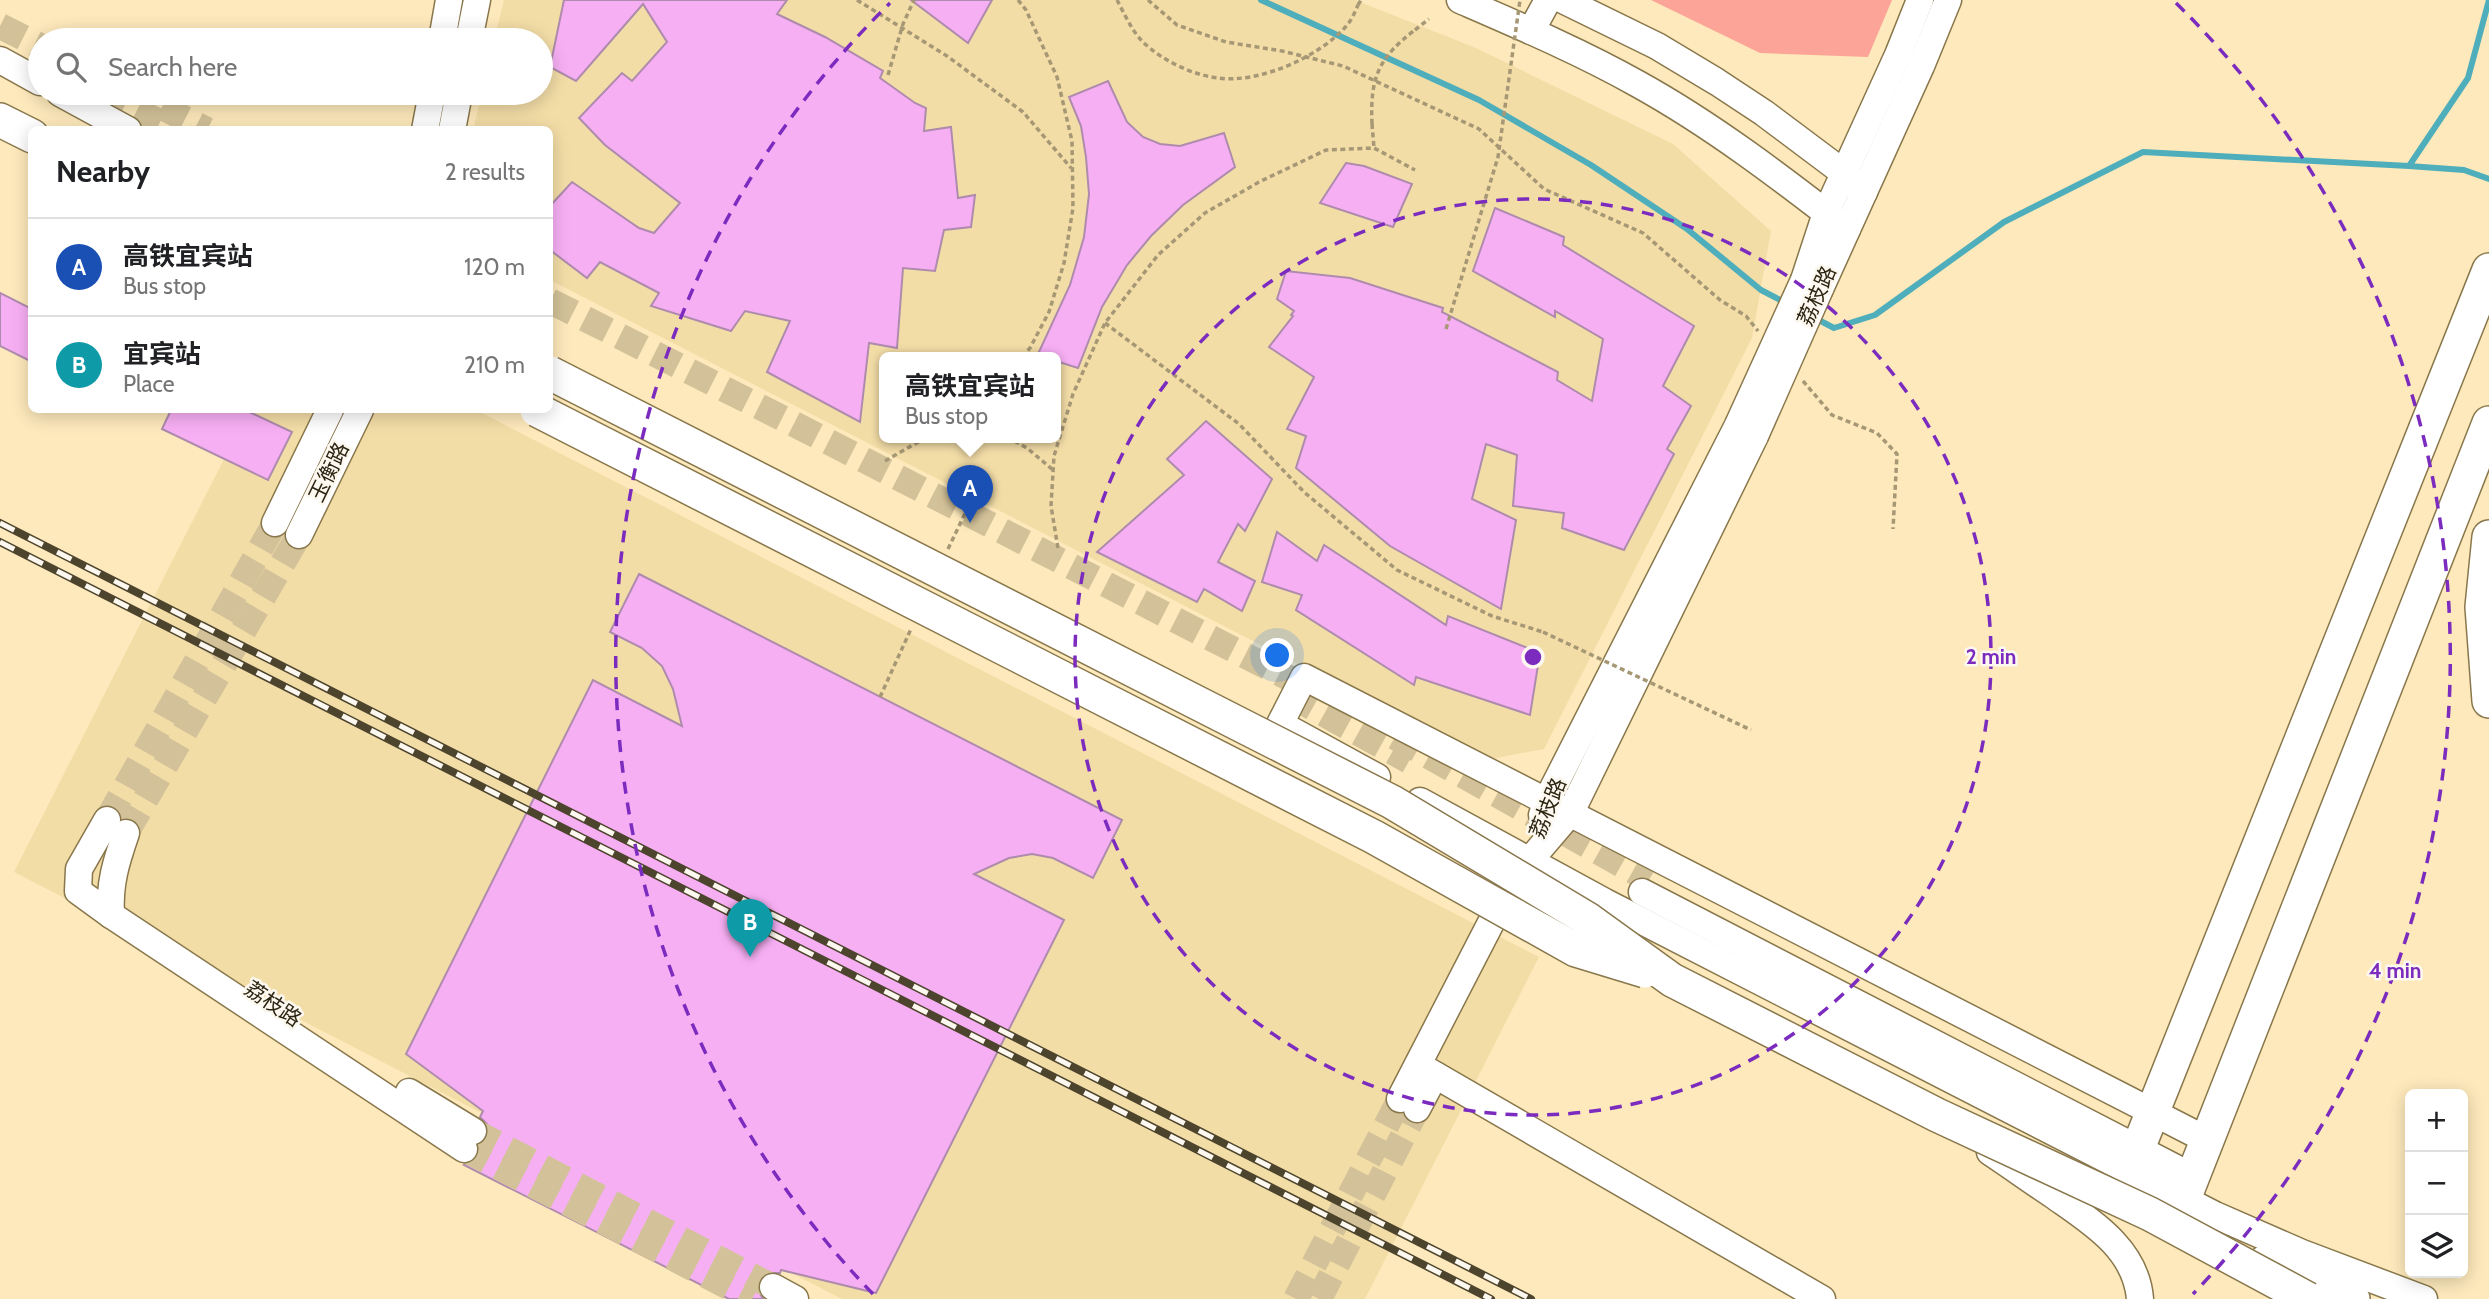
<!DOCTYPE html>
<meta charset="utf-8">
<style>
:root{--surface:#fff;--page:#f6f6f6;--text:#202124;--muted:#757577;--line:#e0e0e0;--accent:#2563eb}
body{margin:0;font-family:Cabin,"Noto Sans SC",sans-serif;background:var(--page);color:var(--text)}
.controls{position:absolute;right:21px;bottom:21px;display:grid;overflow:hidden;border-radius:10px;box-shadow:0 4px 18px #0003}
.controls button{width:63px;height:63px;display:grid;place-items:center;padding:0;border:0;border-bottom:2px solid var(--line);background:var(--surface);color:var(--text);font:35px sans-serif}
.you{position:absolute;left:1278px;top:656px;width:24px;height:24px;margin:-18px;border:5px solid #fff;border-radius:50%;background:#1a73e8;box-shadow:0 0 0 10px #1a73e833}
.badge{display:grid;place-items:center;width:46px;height:46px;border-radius:50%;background:var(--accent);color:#fff;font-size:23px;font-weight:700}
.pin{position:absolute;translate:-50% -58px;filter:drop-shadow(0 2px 4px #0008)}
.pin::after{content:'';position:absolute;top:37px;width:24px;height:21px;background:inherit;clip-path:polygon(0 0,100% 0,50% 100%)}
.popup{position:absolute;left:879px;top:352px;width:182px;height:91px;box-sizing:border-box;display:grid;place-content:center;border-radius:10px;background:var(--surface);filter:drop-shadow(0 2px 5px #0005);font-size:23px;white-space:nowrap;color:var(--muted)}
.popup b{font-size:26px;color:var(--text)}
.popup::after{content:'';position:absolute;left:50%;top:100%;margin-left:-14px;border:14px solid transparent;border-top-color:var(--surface)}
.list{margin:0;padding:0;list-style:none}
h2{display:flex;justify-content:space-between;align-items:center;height:91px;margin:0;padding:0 28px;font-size:30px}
h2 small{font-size:23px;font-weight:400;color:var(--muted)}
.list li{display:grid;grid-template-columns:46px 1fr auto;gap:21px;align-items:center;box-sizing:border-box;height:98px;padding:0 28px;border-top:2px solid var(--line)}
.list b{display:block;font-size:26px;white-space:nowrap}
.list p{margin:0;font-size:23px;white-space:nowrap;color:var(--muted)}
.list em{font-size:23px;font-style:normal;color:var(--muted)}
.icon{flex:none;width:38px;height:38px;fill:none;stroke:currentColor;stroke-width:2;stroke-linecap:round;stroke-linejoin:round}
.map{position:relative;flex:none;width:2489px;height:1299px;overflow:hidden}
.search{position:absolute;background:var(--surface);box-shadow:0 4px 18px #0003;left:28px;top:28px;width:525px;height:77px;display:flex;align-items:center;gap:18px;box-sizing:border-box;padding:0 24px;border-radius:38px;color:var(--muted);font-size:26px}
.panel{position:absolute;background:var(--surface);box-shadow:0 4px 18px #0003;left:28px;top:126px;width:525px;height:287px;border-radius:10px}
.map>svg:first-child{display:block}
.built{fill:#f3dda7;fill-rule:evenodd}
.green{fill:#fca498}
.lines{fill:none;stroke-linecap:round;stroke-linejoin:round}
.stream{stroke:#4faebb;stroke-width:6}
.building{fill:#f7aff4;stroke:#ae8bac;stroke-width:2}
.minor-tunnel{stroke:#d3c299;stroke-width:26;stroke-dasharray:26 13;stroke-linecap:butt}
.minor-casing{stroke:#89774c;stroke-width:29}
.major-casing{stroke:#89774c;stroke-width:36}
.path{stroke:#a69775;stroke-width:3.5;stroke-dasharray:5 3.5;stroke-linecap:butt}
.minor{stroke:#fff;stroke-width:26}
.major{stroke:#fff;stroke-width:33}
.rail-casing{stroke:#4d442d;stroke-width:8}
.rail{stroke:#fcf8ef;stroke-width:5;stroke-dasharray:16;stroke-linecap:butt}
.minor-bridge-casing{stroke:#89774c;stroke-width:29;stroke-linecap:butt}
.major-bridge-casing{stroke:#89774c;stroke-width:36;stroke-linecap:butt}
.path-bridge{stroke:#a69775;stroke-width:3.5;stroke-dasharray:5 3.5;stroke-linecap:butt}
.minor-bridge{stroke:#fff;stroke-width:26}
.major-bridge{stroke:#fff;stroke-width:33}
.ring{fill:none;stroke:#7b2cbf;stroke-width:3.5;stroke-dasharray:12 9}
.labels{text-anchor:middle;stroke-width:5;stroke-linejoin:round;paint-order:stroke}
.street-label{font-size:21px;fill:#2b2412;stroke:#fcf8ef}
.centre{fill:#7b2cbf;stroke:#fcf8ef;stroke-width:3.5}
.ring-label{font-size:21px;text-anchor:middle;font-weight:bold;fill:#7b2cbf;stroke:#fcf8ef;stroke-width:5;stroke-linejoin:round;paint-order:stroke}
</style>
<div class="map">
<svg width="2489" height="1299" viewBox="0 0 2489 1299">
<rect width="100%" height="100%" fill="#fde9bb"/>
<g class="built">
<path d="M504,0H1355L1476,48L1673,144L1771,231L1752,338L1544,749L1485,760L550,280V130H473L482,93H541V40H494ZM884,357H1056V437H884Z"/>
<polygon points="249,410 476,410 1539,957 1365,1299 842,1299 14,872"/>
</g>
<polygon class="green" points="1651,0 1892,0 1868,57 1760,53"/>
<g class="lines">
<g class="stream">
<polyline points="1261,0 1479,100 1591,165 1687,229 1761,290 1788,304"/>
<polyline points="2409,166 2464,170 2489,179"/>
<polyline points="1813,317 1834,328 1875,315 2004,222 2143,152 2409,166 2468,78 2489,0"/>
</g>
</g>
<g class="building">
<polygon points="564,0 787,0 777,14 825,37 883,71 880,78 915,103 926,108 924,131 951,127 958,198 975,195 971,227 944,230 935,271 903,268 897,348 869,343 860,422 767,372 790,321 745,311 731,331 651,306 659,293 600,262 587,278 550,250 550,206 572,182 639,228 654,233 680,203 605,145 579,118 622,73 632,81 667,42 643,4 576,81 550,67"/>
<polygon points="911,0 992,0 968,43"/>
<polygon points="1108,81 1127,122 1143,137 1160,144 1180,146 1224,133 1235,167 1183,205 1151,236 1127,265 1102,307 1078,368 1056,361 1056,357 1038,354 1070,285 1084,237 1089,194 1086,157 1081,126 1069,97"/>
<polygon points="1346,163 1364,166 1412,184 1393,227 1320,203"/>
<polygon points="1495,208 1564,237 1563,245 1694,326 1663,386 1691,406 1667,449 1674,454 1624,550 1562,528 1564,513 1513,506 1517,455 1486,444 1472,499 1516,520 1501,609 1390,546 1296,468 1306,436 1287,429 1314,377 1269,347 1293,316 1291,315 1294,311 1277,299 1286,271 1350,278 1443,308 1442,312 1558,372 1557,380 1592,401 1603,339 1555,311 1555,317 1473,271"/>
<polygon points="0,293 32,309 32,362 0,346"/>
<polygon points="171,410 245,410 292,432 268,480 162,429"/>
<polygon points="1206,421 1272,479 1245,531 1238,524 1218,562 1255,581 1242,611 1204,589 1197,602 1097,552 1184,475 1167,459"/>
<polygon points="1277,532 1317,561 1324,545 1446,625 1448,616 1540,653 1530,715 1416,677 1414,685 1296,610 1302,595 1262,582"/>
<polygon points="639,574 1122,820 1093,878 1053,858 1032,854 1009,858 974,874 1064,920 876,1293 781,1270 780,1273 765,1273 760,1279 757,1288 763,1299 729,1299 464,1165 477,1158 479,1145 487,1139 489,1131 487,1124 480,1117 483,1111 406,1054 593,680 682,726 673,689 662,666 642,648 610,632"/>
</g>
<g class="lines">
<g class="minor-tunnel">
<polyline points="0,26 40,46"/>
<polyline points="102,93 175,130"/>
<polyline points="162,107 207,130"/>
<polyline points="550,301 790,422 1318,693"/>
<polyline points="1290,695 1409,761"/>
<polyline points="1395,737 1649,880"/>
<polyline points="107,820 275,523"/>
<polyline points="126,833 299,535"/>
<polyline points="473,1131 773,1287"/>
<polyline points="464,1149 752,1299"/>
<polyline points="1296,1299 1400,1099"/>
<polyline points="1319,1299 1417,1109"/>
</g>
<defs>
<g id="minor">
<path d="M1460,0C1520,26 1581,52 1638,84C1712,125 1780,177 1847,229"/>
<polyline points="1563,0 1657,46 1717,82 1764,113 1844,173 1864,192"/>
<polyline points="1531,31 1548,0"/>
<polyline points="442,40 449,0"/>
<polyline points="469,40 477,0"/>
<polyline points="0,60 40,82"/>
<polyline points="60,93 128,130"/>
<polyline points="425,130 432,93"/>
<polyline points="452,130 459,93"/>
<polyline points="1804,280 1826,213 1898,55 1920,0"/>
<polyline points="1820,289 1921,66 1948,0"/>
<polyline points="275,523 330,410"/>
<polyline points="299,535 360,410"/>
<polyline points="1377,777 1280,724 1304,677 2207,1140"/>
<polyline points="1420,801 1605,902 2215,1215 2302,1253 2424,1299"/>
<polyline points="1542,815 1547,800 1738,425"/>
<polyline points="107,820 79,869 78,891 111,915 464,1149"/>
<polyline points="1642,892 2193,1177"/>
<path d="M111,915C109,884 116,862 126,833"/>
<polyline points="1418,1065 1822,1299"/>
<polyline points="409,1092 473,1131"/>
<polyline points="1400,1099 1513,880 1571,812 1755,436"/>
<polyline points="1417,1109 1435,1075"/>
<path d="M1990,1152C2011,1166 2032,1181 2053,1195C2090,1221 2136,1248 2140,1299"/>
<polyline points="773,1287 795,1299"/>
</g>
<g id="major">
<polyline points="0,120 32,136"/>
<polyline points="2489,537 2482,607 2489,701"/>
<polyline points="2129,1171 2489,270"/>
<polyline points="2184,1199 2489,423"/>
<polyline points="2265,1262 2353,1299"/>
</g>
</defs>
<use href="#minor" class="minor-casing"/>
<use href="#major" class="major-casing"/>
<g class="path">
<polyline points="857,0 947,56 1023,112 1071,168"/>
<polyline points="1018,0 1026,10 1057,77 1072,141 1073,208 1064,263 1049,312 1030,348 1022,357"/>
<polyline points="1148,0 1177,25 1226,42 1282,51 1343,66 1479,129 1544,189 1643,233 1720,300 1746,316 1758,331"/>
<polyline points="1358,5 1361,0"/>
<polyline points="1415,30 1429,19"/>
<polyline points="1372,124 1374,148"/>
<polyline points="1105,323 1239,424 1304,492 1397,570 1492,616 1543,632"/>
<polyline points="1803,381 1832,415 1877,433 1897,454 1893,529"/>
<polyline points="1007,437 1027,448 1053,470"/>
<polyline points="885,461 927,437"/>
<polyline points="1058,548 1051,506 1054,456 1073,394 1105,323 1158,255 1205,213 1259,182 1326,150 1374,148 1415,170"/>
<polyline points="948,549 970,503"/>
<polyline points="880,697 911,629"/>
</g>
<use href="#minor" class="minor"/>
<use href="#major" class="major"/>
<defs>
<g id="rail">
<polyline points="0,523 1531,1299"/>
<polyline points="0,542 1491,1299"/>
</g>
</defs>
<use href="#rail" class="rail-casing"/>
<use href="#rail" class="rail"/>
<defs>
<g id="minor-bridge">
<polyline points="1738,425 1804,280"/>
<polyline points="1755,436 1820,289"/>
</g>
<g id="major-bridge">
<polyline points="550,373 1392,802 1589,920 1672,980 1937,1115 2150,1214 2308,1299"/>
<polyline points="537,410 1374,837 1576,950 1645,971"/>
</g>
</defs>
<use href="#minor-bridge" class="minor-bridge-casing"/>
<use href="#major-bridge" class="major-bridge-casing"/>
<g class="path-bridge">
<path d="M1117,0C1124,13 1132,31 1142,41C1161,60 1192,75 1218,78C1259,84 1322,56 1348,24C1352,19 1355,12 1358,5"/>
<polyline points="888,75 903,24 914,0"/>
<path d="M1372,124C1370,78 1378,58 1415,30"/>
<polyline points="1446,329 1498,157 1520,0"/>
<polyline points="1543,632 1751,730"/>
</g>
<use href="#minor-bridge" class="minor-bridge"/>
<use href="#major-bridge" class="major-bridge"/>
</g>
<g class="ring">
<circle cx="1533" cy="657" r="458"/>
<path d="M873 1294A917 917 0 0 1 890 3M2176 3A917 917 0 0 1 2193 1294"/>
</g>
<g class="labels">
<g class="street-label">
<text transform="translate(1817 296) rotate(-66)" y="7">荔枝路</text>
<text transform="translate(329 472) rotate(-64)" y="7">玉衡路</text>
<text transform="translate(1548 808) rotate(-68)" y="7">荔枝路</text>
<text transform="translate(273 1004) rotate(34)" y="7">荔枝路</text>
</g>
</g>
<circle cx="1533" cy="657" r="10" class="centre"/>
<g class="ring-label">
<text x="1991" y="664">2 min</text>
<text x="2395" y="978">4 min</text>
</g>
</svg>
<div class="controls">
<button>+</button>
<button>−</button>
<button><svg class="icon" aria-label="layers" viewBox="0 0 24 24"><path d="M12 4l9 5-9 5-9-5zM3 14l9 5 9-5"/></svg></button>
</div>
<div class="you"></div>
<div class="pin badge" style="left:970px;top:523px;background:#1a4fb4">A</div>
<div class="popup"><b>高铁宜宾站</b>Bus stop</div>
<div class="pin badge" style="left:750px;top:957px;background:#0f9aa8">B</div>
<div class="search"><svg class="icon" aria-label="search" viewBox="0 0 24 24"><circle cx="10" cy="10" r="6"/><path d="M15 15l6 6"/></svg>Search here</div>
<section class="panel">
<h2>Nearby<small>2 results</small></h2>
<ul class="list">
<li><span class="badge" style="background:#1a4fb4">A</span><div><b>高铁宜宾站</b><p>Bus stop</p></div><em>120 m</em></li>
<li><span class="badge" style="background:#0f9aa8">B</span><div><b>宜宾站</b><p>Place</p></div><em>210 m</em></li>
</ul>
</section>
</div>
